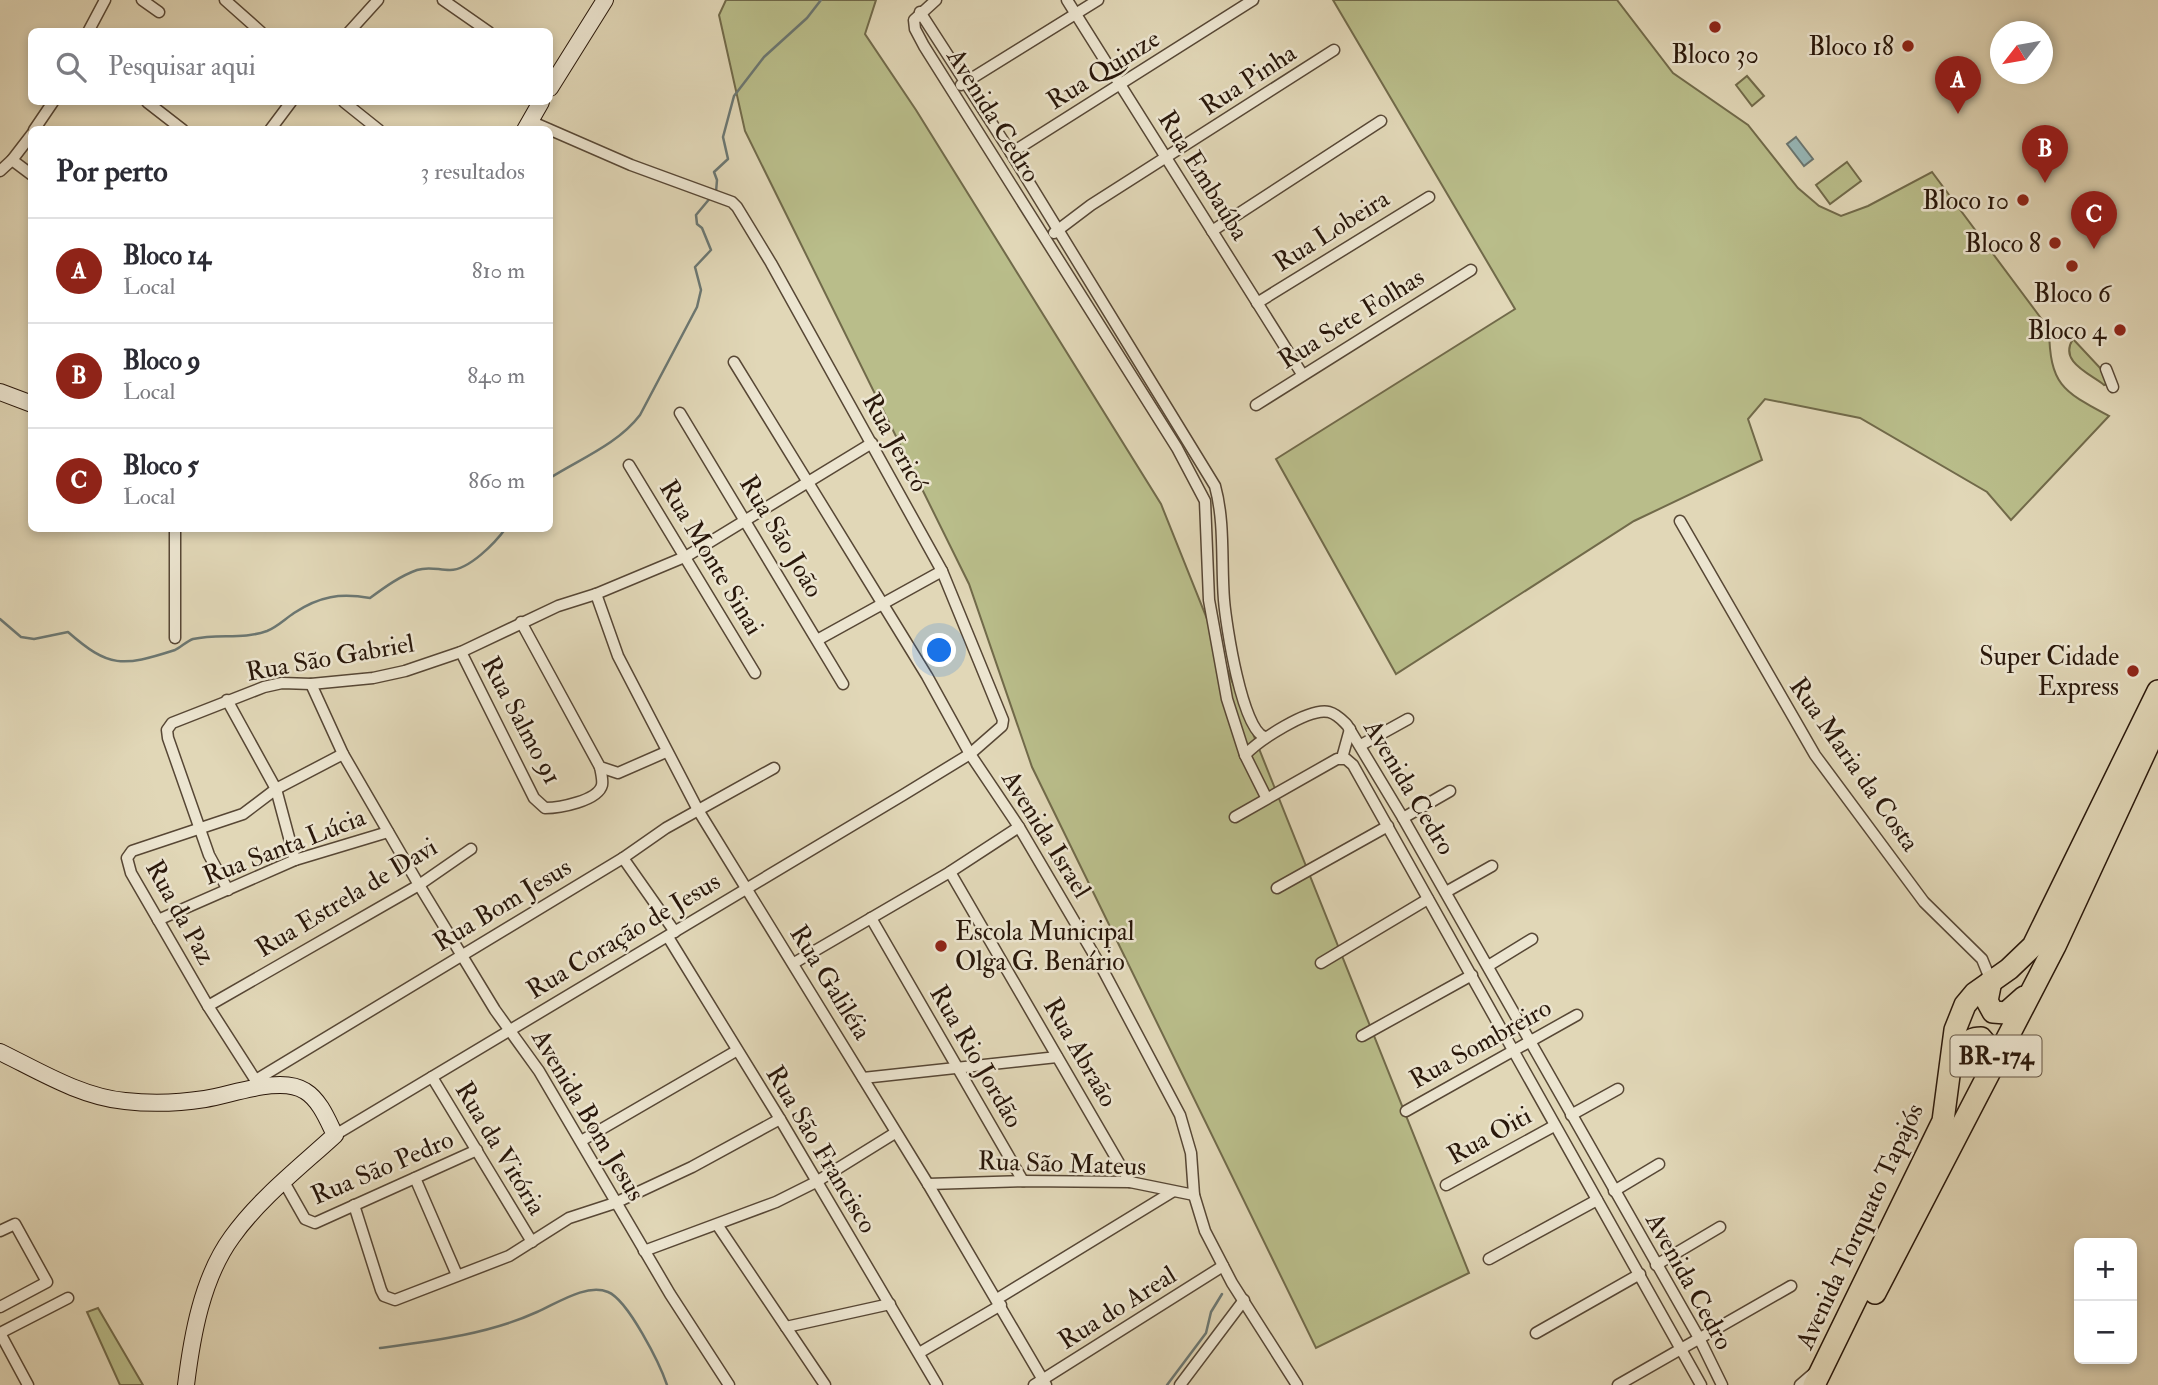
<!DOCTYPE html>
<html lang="pt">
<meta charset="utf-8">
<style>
:root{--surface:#fff;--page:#f7f7f7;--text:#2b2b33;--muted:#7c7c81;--line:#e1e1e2;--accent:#8f2418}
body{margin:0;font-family:"IM FELL Double Pica",serif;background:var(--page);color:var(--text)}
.controls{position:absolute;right:21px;bottom:21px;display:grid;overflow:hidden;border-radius:10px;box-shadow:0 4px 10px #0003}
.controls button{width:63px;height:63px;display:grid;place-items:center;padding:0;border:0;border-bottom:2px solid var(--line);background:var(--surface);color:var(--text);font:35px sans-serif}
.compass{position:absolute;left:1990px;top:21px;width:63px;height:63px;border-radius:50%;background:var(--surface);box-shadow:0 4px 10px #0003;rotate:239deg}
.you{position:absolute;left:940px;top:651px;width:24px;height:24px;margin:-18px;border:5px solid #fff;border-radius:50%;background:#1a73e8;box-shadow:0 0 0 10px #1a73e833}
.badge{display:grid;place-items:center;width:46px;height:46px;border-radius:50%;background:var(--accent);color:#fff;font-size:23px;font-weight:700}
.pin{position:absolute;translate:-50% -58px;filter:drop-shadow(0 2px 4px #0008)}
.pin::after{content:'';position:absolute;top:37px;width:24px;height:21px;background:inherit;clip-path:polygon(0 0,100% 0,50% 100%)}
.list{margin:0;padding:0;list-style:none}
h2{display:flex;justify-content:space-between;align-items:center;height:91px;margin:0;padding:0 28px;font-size:30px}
h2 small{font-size:23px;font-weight:400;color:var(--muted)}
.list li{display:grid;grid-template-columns:46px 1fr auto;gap:21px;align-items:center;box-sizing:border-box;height:105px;padding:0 28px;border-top:2px solid var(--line)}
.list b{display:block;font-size:26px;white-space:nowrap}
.list p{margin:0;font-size:23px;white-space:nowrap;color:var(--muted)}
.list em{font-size:23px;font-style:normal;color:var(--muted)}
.icon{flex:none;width:38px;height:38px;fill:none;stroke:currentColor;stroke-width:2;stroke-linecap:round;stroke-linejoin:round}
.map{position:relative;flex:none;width:2158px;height:1385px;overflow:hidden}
.search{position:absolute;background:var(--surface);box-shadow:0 4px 10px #0003;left:28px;top:28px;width:525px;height:77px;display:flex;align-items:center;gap:18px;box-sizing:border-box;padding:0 24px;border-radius:10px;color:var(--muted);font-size:26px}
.panel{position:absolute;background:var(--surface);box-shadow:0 4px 10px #0003;left:28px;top:126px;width:525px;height:406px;border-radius:10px}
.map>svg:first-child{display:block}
.green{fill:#b9bd8a;stroke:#716a4a;stroke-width:2}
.water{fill:#97b7b7;stroke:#6b7772;stroke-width:2}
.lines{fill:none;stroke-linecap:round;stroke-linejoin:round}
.stream{stroke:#6b7772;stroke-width:2.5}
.street-casing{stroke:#574735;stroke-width:13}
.secondary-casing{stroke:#29170a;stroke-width:18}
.highway-casing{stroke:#29170a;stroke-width:24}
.street{stroke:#ece5d0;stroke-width:10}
.secondary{stroke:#ece5d0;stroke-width:16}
.highway{stroke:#e1d7b7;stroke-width:21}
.poi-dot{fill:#8f2418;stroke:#ece5d0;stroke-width:2.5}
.labels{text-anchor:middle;stroke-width:5;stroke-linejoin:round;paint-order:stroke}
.shield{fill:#ece5d0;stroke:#645545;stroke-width:2}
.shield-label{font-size:24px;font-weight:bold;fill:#29170a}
.poi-label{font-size:26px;fill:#29170a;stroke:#ece5d0;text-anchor:end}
.street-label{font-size:26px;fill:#29170a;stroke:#ece5d0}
</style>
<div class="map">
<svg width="2158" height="1385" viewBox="0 0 2158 1385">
<rect width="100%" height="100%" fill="#e1d7b7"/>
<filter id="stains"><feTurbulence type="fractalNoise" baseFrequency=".00286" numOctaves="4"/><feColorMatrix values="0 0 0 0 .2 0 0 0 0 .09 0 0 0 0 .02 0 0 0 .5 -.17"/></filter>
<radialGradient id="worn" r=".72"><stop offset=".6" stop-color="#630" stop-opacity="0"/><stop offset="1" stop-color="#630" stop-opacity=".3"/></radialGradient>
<g class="green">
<polygon points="726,0 876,0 865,34 916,110 1161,504 1469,1273 1316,1348 1032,767 969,584 745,131 719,15"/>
<path d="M1333,0H1617L1673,73L1748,125L1798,188L1819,206L1841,216L1868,206L1932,172L2049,329C2050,385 2062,391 2109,416L2011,520L1987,492L1860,418L1765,399L1748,419L1762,460L1634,521L1396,674L1276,459L1515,309Z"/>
<polygon points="1747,76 1764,96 1752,106 1736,85"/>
<polygon points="1847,162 1861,181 1830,204 1816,185"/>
<path d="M2073,339L2102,370L2107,384L2104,385C2091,374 2058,362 2073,339Z"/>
<polygon points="98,1308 143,1385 120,1385 87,1312"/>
</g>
<polygon class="water" points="1796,137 1813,159 1804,166 1787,144"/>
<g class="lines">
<g class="stream">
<polyline points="716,192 717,180 714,172 728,159 723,137 734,96 764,57 807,18 821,0"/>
<path d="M550,478C580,459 618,444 640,415L697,307L701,290L695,267L711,250L702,228L697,224L696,215L711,197"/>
<path d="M0,619L21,637L34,639L68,632C109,668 122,667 175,650C181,647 187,641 193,639C218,633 242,640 267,631C277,627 285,619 294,613C320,596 340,593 370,598C385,587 400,576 417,570C429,566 438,570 450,570C469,570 495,543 506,528"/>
<path d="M380,1348C432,1341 489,1334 537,1312C556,1304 586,1283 608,1292C628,1300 660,1364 667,1385"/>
<polyline points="1167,1385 1206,1333 1211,1312 1222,1294"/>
</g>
<defs>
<g id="street">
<polyline points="142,0 159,12"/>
<polyline points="225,0 261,32"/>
<polyline points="443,0 489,32"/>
<polyline points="936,0 914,20 915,29 924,46 1177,448 1205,501 1209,600 1227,699 1245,755 1266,797"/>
<polyline points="1067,0 1302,374"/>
<path d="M920,12L1011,153L1215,486C1225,522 1221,563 1224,600C1226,624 1242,731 1265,737"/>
<polyline points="88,32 105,0"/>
<polyline points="349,32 378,0"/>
<polyline points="961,85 1098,0"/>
<polyline points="147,102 183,130"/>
<polyline points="344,102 379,130"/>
<polyline points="34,130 53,102"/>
<polyline points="270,130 291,102"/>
<polyline points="1011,153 1253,0"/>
<polyline points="12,160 32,175"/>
<polyline points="0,171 12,160 32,134"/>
<polyline points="1212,231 1381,121"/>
<polyline points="1054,233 1091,205 1334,50"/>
<polyline points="1257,303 1429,197"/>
<polyline points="734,362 927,676 970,754 1019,827 1103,970 1180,1115 1191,1153 1194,1195 1205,1231 1232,1283 1297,1385"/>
<polyline points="2106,369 2113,387"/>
<polyline points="1256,405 1471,270"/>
<polyline points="680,413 843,684"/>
<polyline points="629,465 755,673"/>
<polyline points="1680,521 1815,755 1924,902 1982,959 1991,981"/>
<polyline points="596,594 618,656 698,810 928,1184 1046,1385"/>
<polyline points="521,622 600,767 618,773 666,752"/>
<polyline points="175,638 175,528"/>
<polyline points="819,639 942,571"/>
<path d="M461,652L534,798L545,808C559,808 598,801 602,785C603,780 601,772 600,767"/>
<polyline points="311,684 343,754 419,885 495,1010 539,1071 670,1294 729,1385"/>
<polyline points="227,700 276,789 295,860"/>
<polyline points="1361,745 1408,719"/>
<path d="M1245,755C1258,741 1309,707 1329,712C1337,714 1342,720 1347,725L1403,818L1699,1338L1722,1385"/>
<polyline points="1342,758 1350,729"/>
<polyline points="1235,817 1337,759 1346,759 1353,765 1701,1385"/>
<polyline points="1403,818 1450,791"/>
<polyline points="623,858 675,932"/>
<polyline points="950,872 1130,1182"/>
<polyline points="1277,888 1388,826"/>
<polyline points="228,890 209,855 168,738 167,730 172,723 264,687 282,683 311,684 373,678 405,671 461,652 558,606 596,594 687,556 872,443"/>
<polyline points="1446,892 1492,866"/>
<polyline points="871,918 1023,1181"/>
<polyline points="158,920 295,860 388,832"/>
<polyline points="668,937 780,1119 937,1385"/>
<polyline points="794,963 950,872 1019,827"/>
<polyline points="1321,963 1428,899"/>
<polyline points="1488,966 1532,939"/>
<polyline points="208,1006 419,885 471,849"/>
<polyline points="1362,1036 1472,975"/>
<polyline points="432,1077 532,1242"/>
<polyline points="863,1078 1057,1057"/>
<polyline points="256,1080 623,858 666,828 774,768"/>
<polyline points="258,1084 208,1006 131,873 127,858 132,851 243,814 276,789 343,754"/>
<polyline points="1406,1111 1577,1015"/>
<polyline points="1571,1115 1618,1089"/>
<polyline points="335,1135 903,795 970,754 1002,726 1003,720 942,571 771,263 737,207 732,202 631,165 530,121"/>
<polyline points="581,1141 736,1051"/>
<polyline points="415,1178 457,1275"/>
<polyline points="284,1182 305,1219 315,1223 477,1150"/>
<polyline points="928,1184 1023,1181 1130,1182 1194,1195"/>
<polyline points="1446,1185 1554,1126"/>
<polyline points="1614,1191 1659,1164"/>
<polyline points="354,1205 381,1290 384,1296 395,1300 509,1256 569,1218 615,1203 692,1167 780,1119"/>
<polyline points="718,1226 825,1385"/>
<polyline points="0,1231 15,1224 47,1282 0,1307"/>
<polyline points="644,1251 776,1202 816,1182 895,1133"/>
<polyline points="1489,1259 1597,1200"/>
<polyline points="1656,1265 1720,1227"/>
<polyline points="997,1299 1172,1192"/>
<polyline points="786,1327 890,1304"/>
<polyline points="1536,1333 1640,1274"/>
<polyline points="919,1353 1001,1305"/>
<polyline points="28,1385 0,1333 68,1298"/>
<polyline points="1034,1385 1223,1266"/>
<polyline points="1180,1385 1244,1300"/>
<polyline points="1618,1385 1791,1286"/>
<polyline points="1800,1385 1815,1372"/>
</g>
<g id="secondary">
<polyline points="550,88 605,0"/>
<polyline points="525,130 541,102"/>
<polyline points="0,392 32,404"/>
<path d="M0,1052C39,1071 81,1097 125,1101C151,1104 179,1103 205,1099C232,1095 281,1075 305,1091C320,1100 328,1121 335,1135C300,1167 259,1199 232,1237C202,1278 192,1336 186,1385"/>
</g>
<g id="highway">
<polyline points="1991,981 1987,1001 1993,1012 2006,1013 2024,997"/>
<path d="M1956,1066C1960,1051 1964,1038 1981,1038L1987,1045L1991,1064"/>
<polyline points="1875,1293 2055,946 2158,724"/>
<polyline points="1814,1385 1943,1121 1955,1030 1965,1005 1975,993 2009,969 2033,946 2158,691"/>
</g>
</defs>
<use href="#street" class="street-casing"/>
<use href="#secondary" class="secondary-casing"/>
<use href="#highway" class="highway-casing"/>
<use href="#street" class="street"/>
<use href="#secondary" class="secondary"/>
<use href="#highway" class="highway"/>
</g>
<g class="poi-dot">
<circle cx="1715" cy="27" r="7"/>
<circle cx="1908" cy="46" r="7"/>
<circle cx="2023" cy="200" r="7"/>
<circle cx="2055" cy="243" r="7"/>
<circle cx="2072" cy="266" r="7"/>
<circle cx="2120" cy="330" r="7"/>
<circle cx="2133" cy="671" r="7"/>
<circle cx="941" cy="946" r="7"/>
</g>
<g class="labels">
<rect class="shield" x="1950.5" y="1035.5" width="91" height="41" rx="5"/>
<g class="shield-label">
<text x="1996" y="1064">BR-174</text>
</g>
<g class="poi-label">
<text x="1894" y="55">Bloco 18</text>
<text x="1715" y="63" text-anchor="middle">Bloco 30</text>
<text x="2009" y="209">Bloco 10</text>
<text x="2041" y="252">Bloco 8</text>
<text x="2072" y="302" text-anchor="middle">Bloco 6</text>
<text x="2106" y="339">Bloco 4</text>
<text x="2119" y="665">Super Cidade<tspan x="2119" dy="30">Express</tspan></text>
<text x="955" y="940" text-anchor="start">Escola Municipal<tspan x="955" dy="30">Olga G. Benário</tspan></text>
</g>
<g class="street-label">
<text transform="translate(1103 69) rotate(-32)" y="9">Rua Quinze</text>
<text transform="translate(1248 79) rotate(-33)" y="9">Rua Pinha</text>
<text transform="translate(994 115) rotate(58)" y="9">Avenida Cedro</text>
<text transform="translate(1204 175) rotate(58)" y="9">Rua Embaúba</text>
<text transform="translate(1331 230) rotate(-32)" y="9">Rua Lobeira</text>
<text transform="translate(1351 318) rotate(-32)" y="9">Rua Sete Folhas</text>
<text transform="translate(896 442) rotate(61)" y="9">Rua Jericó</text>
<text transform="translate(782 536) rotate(59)" y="9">Rua São João</text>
<text transform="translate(712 557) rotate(59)" y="9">Rua Monte Sinai</text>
<text transform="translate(330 657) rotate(-10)" y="9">Rua São Gabriel</text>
<text transform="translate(522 720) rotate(62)" y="9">Rua Salmo 91</text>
<text transform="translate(1855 764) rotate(55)" y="9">Rua Maria da Costa</text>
<text transform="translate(1410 787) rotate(59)" y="9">Avenida Cedro</text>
<text transform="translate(1047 834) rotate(58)" y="9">Avenida Israel</text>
<text transform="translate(284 846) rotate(-21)" y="9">Rua Santa Lúcia</text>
<text transform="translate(346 897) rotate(-31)" y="9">Rua Estrela de Davi</text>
<text transform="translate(502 904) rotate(-31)" y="9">Rua Bom Jesus</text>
<text transform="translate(181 912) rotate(61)" y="9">Rua da Paz</text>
<text transform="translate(623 935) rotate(-31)" y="9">Rua Coração de Jesus</text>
<text transform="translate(831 982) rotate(58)" y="9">Rua Galiléia</text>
<text transform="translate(1480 1043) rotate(-29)" y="9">Rua Sombreiro</text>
<text transform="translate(1081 1052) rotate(60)" y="9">Rua Abraão</text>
<text transform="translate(977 1056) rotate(60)" y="9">Rua Rio Jordão</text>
<text transform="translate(589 1115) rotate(59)" y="9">Avenida Bom Jesus</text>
<text transform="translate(1489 1135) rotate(-29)" y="9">Rua Oiti</text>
<text transform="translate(501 1148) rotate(59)" y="9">Rua da Vitória</text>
<text transform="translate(822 1149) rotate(59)" y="9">Rua São Francisco</text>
<text transform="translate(1062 1163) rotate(2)" y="9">Rua São Mateus</text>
<text transform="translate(382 1167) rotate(-23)" y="9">Rua São Pedro</text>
<text transform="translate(1859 1226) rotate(-65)" y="9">Avenida Torquato Tapajós</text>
<text transform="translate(1690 1281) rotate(61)" y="9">Avenida Cedro</text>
<text transform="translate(1117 1307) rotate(-32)" y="9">Rua do Areal</text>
</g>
</g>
<rect width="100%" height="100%" filter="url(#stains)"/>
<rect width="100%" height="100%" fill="url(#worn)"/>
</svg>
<div class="controls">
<button>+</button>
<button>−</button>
</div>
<svg class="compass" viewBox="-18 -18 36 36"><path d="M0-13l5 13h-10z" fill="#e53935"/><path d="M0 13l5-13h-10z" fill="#7c7c81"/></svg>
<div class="you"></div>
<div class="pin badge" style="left:1958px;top:114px">A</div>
<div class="pin badge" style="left:2045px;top:183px">B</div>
<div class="pin badge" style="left:2094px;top:249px">C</div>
<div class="search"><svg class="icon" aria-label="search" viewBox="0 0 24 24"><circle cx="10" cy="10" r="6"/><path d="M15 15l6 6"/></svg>Pesquisar aqui</div>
<section class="panel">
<h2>Por perto<small>3 resultados</small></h2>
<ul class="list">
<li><span class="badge">A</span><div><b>Bloco 14</b><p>Local</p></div><em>810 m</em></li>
<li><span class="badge">B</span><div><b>Bloco 9</b><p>Local</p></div><em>840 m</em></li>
<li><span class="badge">C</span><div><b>Bloco 5</b><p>Local</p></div><em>860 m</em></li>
</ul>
</section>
</div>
